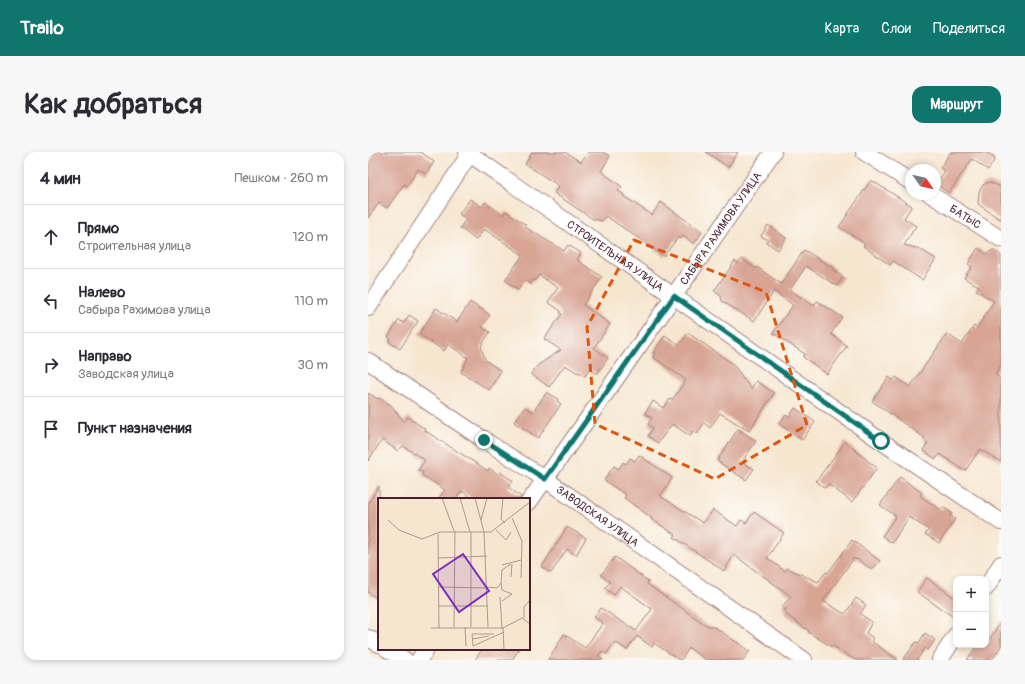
<!DOCTYPE html>
<html lang="ru">
<meta charset="utf-8">
<style>
:root{--surface:#fff;--page:#f7f7f7;--text:#2b2b33;--muted:#7c7c81;--line:#e1e1e2;--accent:#0f766e}
body{margin:0;font-family:Pangolin,sans-serif;background:var(--page);color:var(--text)}
.controls{position:absolute;right:12px;bottom:12px;display:grid;overflow:hidden;border-radius:8px;box-shadow:0 2px 6px #0003}
.controls button{width:36px;height:36px;display:grid;place-items:center;padding:0;border:0;border-bottom:1px solid var(--line);background:var(--surface);color:var(--text);font:20px sans-serif}
.compass{position:absolute;left:537px;top:12px;width:36px;height:36px;border-radius:50%;background:var(--surface);box-shadow:0 2px 6px #0003;rotate:124deg}
.stop{position:absolute;width:12px;height:12px;margin:-9px;border:3px solid #0f766e;border-radius:50%;background:#fff}
.stop.end{background:#0f766e;border-color:#fff;box-shadow:0 1px 4px #0008}
.list{margin:0;padding:0;list-style:none}
h2{display:flex;justify-content:space-between;align-items:center;height:52px;margin:0;padding:0 16px;font-size:17px}
h2 small{font-size:13px;font-weight:400;color:var(--muted)}
.list li{display:grid;grid-template-columns:26px 1fr auto;gap:12px;align-items:center;box-sizing:border-box;height:64px;padding:0 16px;border-top:1px solid var(--line)}
.list b{display:block;font-size:15px;white-space:nowrap}
.list p{margin:0;font-size:13px;white-space:nowrap;color:var(--muted)}
.list em{font-size:13px;font-style:normal;color:var(--muted)}
.icon{flex:none;width:22px;height:22px;fill:none;stroke:currentColor;stroke-width:2;stroke-linecap:round;stroke-linejoin:round}
.map{position:relative;flex:none;width:633px;height:508px;overflow:hidden;border-radius:12px}
header{display:flex;align-items:center;gap:24px;box-sizing:border-box;height:56px;padding:0 20px;background:var(--accent);color:#fff}
header strong{font-size:19px}
nav{display:flex;gap:22px;margin-inline-start:auto;font-size:14px}
.intro{display:flex;align-items:center;justify-content:space-between;box-sizing:border-box;height:96px;padding:0 24px}
h1{margin:0;font-size:28px}
.button{padding:10px 18px;border-radius:12px;background:var(--accent);color:#fff;font-size:14px;font-weight:700}
main{display:flex;gap:24px;padding:0 24px}
aside{flex:1;background:var(--surface);border-radius:12px;box-shadow:0 2px 6px #0003}
.map>svg:first-child{display:block}
.building{fill:#d8a595}
.lines{fill:none;stroke-linecap:round;stroke-linejoin:round}
.street-casing{stroke:#a0827e;stroke-width:18}
.street{stroke:#fff;stroke-width:16}
.route{stroke:#0f766e;stroke-width:5}
.marked{fill:none;stroke:#e0560e;stroke-width:3;stroke-dasharray:8 5;stroke-linejoin:round}
.labels{text-anchor:middle;stroke-width:3;stroke-linejoin:round;paint-order:stroke}
.street-label{font-size:11px;fill:#4a1f2b;stroke:#fdfcf7}
.inset-road{fill:none;stroke:#b1968e;stroke-width:1}
.view{fill:#7b2cbf;fill-opacity:0.15;stroke:#7b2cbf;stroke-width:2}
.inset-edge{fill:none;stroke:#4a1f2b;stroke-width:2}
</style>
<header>
<strong>Trailo</strong>
<nav><a>Карта</a><a>Слои</a><a>Поделиться</a></nav>
</header>
<div class="intro"><h1>Как добраться</h1><a class="button">Маршрут</a></div>
<main>
<aside>
<h2>4 мин<small>Пешком · 260 m</small></h2>
<ul class="list">
<li><svg class="icon" aria-label="ahead" viewBox="0 0 24 24"><path d="M12 20V5M6 11l6-6 6 6"/></svg><div><b>Прямо</b><p>Строительная улица</p></div><em>120 m</em></li>
<li><svg class="icon" aria-label="left" viewBox="0 0 24 24"><path d="M17 20v-9H6M10 6l-5 5 5 5"/></svg><div><b>Налево</b><p>Сабыра Рахимова улица</p></div><em>110 m</em></li>
<li><svg class="icon" aria-label="right" viewBox="0 0 24 24"><path d="M7 20v-9h11M14 6l5 5-5 5"/></svg><div><b>Направо</b><p>Заводская улица</p></div><em>30 m</em></li>
<li><svg class="icon" aria-label="arrive" viewBox="0 0 24 24"><path d="M6 21V4h12l-3 4 3 4H6"/></svg><div><b>Пункт назначения</b></div></li>
</ul>
</aside>
<div class="map">
<svg width="633" height="508" viewBox="0 0 633 508">
<rect width="100%" height="100%" fill="#fdfcf7"/>
<filter id="ink" filterUnits="userSpaceOnUse"><feTurbulence type="fractalNoise" baseFrequency=".025" numOctaves="2"/><feDisplacementMap in="SourceGraphic" scale="8" xChannelSelector="R" yChannelSelector="G"/><feConvolveMatrix kernelMatrix="1 2 1 2 8 2 1 2 1" color-interpolation-filters="sRGB"/></filter>
<filter id="wash" filterUnits="userSpaceOnUse"><feTurbulence type="fractalNoise" baseFrequency=".012" numOctaves="4" result="noise"/><feDisplacementMap in="SourceGraphic" scale="16" xChannelSelector="R" yChannelSelector="G"/><feGaussianBlur stdDeviation="0.9" result="paint"/><feColorMatrix in="noise" values="0 0 0 0 0 0 0 0 0 0 0 0 0 0 0 0 0 1.4 0 .05"/><feComposite in="paint" operator="in"/></filter>
<g filter="url(#wash)">
<rect width="100%" height="100%" fill="#f6e6d0"/>
<g id="blocks">
<g class="building">
<polygon points="0,0 53,0 66,10 58,22 50,17 39,34 36,32 19,56 11,51 0,66"/>
<polygon points="164,0 197,0 213,10 220,0 235,0 242,4 233,19 254,35 250,39 256,43 255,44 284,63 293,50 334,80 326,92 315,84 313,87 310,85 296,104 238,64 234,69 225,67 186,41 191,34 157,12"/>
<polygon points="338,0 370,0 360,15"/>
<polygon points="583,0 618,0 627,7 620,18 604,7 581,41 568,32 577,19 572,16"/>
<polygon points="503,28 544,54 536,66 548,74 536,93 552,97 568,107 554,128 525,109 522,113 495,94 497,92 471,75"/>
<polygon points="621,30 633,35 633,68 610,52 611,40 615,33"/>
<polygon points="102,47 114,55 117,50 135,63 138,59 158,73 157,75 196,99 200,93 213,101 209,108 234,125 215,153 242,172 226,196 240,206 229,222 222,217 217,224 211,220 210,221 197,213 181,235 163,222 170,213 193,198 176,187 194,162 192,161 193,159 180,150 190,136 171,123 166,129 165,128 162,132 157,128 150,138 137,128 155,103 116,77 108,88 92,76 98,67 91,62"/>
<polygon points="400,73 418,86 410,98 398,90 400,88 393,84"/>
<polygon points="610,96 618,102 625,98 633,103 633,213 627,222 633,227 633,310 612,297 597,319 572,302 568,307 555,298 560,291 555,288 557,286 504,249 521,225 525,228 528,225 542,235 579,182 594,192 606,174 609,176 626,149 608,138 611,134 596,126 604,115 600,112"/>
<polygon points="436,98 467,117 466,119 475,125 469,134 438,114 422,138 446,154 449,149 474,165 463,182 479,194 459,222 435,205 437,202 405,181 425,153 406,139 386,169 354,149 353,144 346,139 367,109 370,112 374,107 388,117 389,115 413,132"/>
<polygon points="102,150 122,163 114,175 122,180 113,194 117,208 133,219 121,238 93,220 100,206 80,192 76,199 51,182 68,156 89,170"/>
<polygon points="41,163 50,169 32,197 21,190 23,187 20,185 31,168 36,171"/>
<polygon points="320,181 365,212 383,237 388,229 406,241 381,279 352,261 342,276 336,271 329,282 325,279 322,284 304,272 290,291 280,284 285,276 280,272 284,266 277,261 285,249 295,256 302,247 304,248 318,228 285,205 287,202 285,201 297,183 311,193"/>
<polygon points="179,240 190,247 189,249 193,252 170,286 146,270 157,255 165,260"/>
<polygon points="0,241 10,247 11,246 23,253 36,270 40,265 57,277 56,278 120,319 121,316 131,323 132,320 145,329 140,335 153,345 152,347 105,347 94,339 88,347 70,347 77,338 54,323 55,320 50,318 57,308 35,294 30,299 14,288 0,309"/>
<polygon points="427,256 447,270 434,288 411,272 418,263 421,265"/>
<polygon points="370,277 388,289 374,310 386,317 378,328 349,309"/>
<polygon points="477,290 509,316 484,350 460,332 457,336 448,329"/>
<polygon points="271,303 304,326 292,344 335,371 345,358 369,374 373,368 378,371 386,360 416,381 399,406 417,419 419,416 450,430 458,420 460,421 484,388 512,409 504,418 489,407 488,408 486,406 455,449 477,462 488,446 498,453 492,462 504,470 498,481 505,486 503,489 530,508 487,508 465,494 464,495 440,480 441,479 416,461 418,458 414,455 423,444 402,429 366,403 356,419 306,385 308,383 283,367 284,366 256,346 258,343 236,328 246,314 251,317 255,310 258,312 262,306 267,309"/>
<polygon points="532,325 554,341 552,344 573,358 575,355 584,361 582,364 587,367 571,391 557,382 561,378 541,365 524,391 514,384 528,364 512,353"/>
<polygon points="11,334 11,448 0,440 0,352"/>
<polygon points="199,375 218,386 208,403 199,397 183,421 174,415"/>
<polygon points="247,405 280,429 279,432 338,473 348,476 382,499 375,508 338,508 321,496 313,508 311,508 286,491 284,495 269,484 259,498 247,490 238,502 234,499 230,504 235,508 180,508 196,482 217,496 235,471 226,465 233,456 268,479 284,457 252,434 246,443 237,436 242,430 233,423"/>
<polygon points="559,426 588,447 588,458 584,464 549,440"/>
<polygon points="633,469 633,494 624,508 599,508 609,493 618,493"/>
<polygon points="557,481 567,488 560,498 557,496 549,508 535,508 548,490 551,491"/>
<polygon points="114,497 151,497 144,508 107,508"/>
</g>
</g>
</g>
<g filter="url(#ink)">
<use href="#blocks" fill-opacity="0" stroke="#a0827e" stroke-width="1"/>
<g class="lines">
<defs>
<g id="street">
<path id="s1" d="M99,0L513,289L633,370"/>
<polyline points="496,0 543,30"/>
<path id="s2" d="M562,42L633,87"/>
<polyline points="0,156 103,0"/>
<path id="s3" d="M0,209L116,288L177,327L436,508"/>
<path id="s4" d="M161,350L294,161L405,0"/>
<polyline points="618,436 633,412"/>
<polyline points="0,486 11,492"/>
<polyline points="19,497 37,508"/>
<polyline points="51,508 58,497"/>
<polyline points="572,508 588,483"/>
</g>
</defs>
<use href="#street" class="street-casing"/>
<use href="#street" class="street"/>
</g>
</g>
<g class="lines" filter="url(#ink)">
<polyline class="route" points="116,288 177,327 306,144 513,289"/>
</g>
<path class="marked" d="M266,88L398,140L439,273L347,327L227,272L219,175Z"/>
<g class="labels">
<g class="street-label">
<text dy="4" stroke="none"><textPath href="#s2" startOffset="42">БАТЫС</textPath></text>
<text dy="4" stroke="none"><textPath href="#s4" startOffset="334">САБЫРА РАХИМОВА УЛИЦА</textPath></text>
<text dy="4" stroke="none"><textPath href="#s1" startOffset="181">СТРОИТЕЛЬНАЯ УЛИЦА</textPath></text>
<text dy="4" stroke="none"><textPath href="#s3" startOffset="277">ЗАВОДСКАЯ УЛИЦА</textPath></text>
</g>
</g>
<g transform="translate(10 346)">
<rect width="152" height="152" fill="#f6e6d0"/>
<path class="inset-road" d="M64,0L76,33M82,0L92,34M97,0L106,34M125,0L123,21L127,25M134,20L144,43L143,80M10,22L21,32L44,41L62,34H113L152,4M103,22L109,0M118,32L128,42L133,34M106,34L110,129M60,36L61,130M60,60L109,58M124,67L143,62M133,79L134,66M61,89L109,90M109,89L119,90L123,85M122,99L124,130M124,103L134,96L124,92L123,86L124,72L133,66M61,108H110M146,120V109L152,102M76,129L77,33M87,129L88,148M93,129V34M53,130H125M116,136H94L95,148L126,134M94,141L111,138M126,152L125,130L144,120L152,126"/>
<path class="view" d="M85,56L111,93L81,114L55,76Z"/>
<rect width="152" height="152" class="inset-edge"/>
</g>
</svg>
<div class="controls">
<button>+</button>
<button>−</button>
</div>
<svg class="compass" viewBox="-18 -18 36 36"><path d="M0-13l5 13h-10z" fill="#e53935"/><path d="M0 13l5-13h-10z" fill="#7c7c81"/></svg>
<div class="stop" style="left:513px;top:289px"></div>
<div class="stop end" style="left:116px;top:288px"></div>
</div>
</main>
